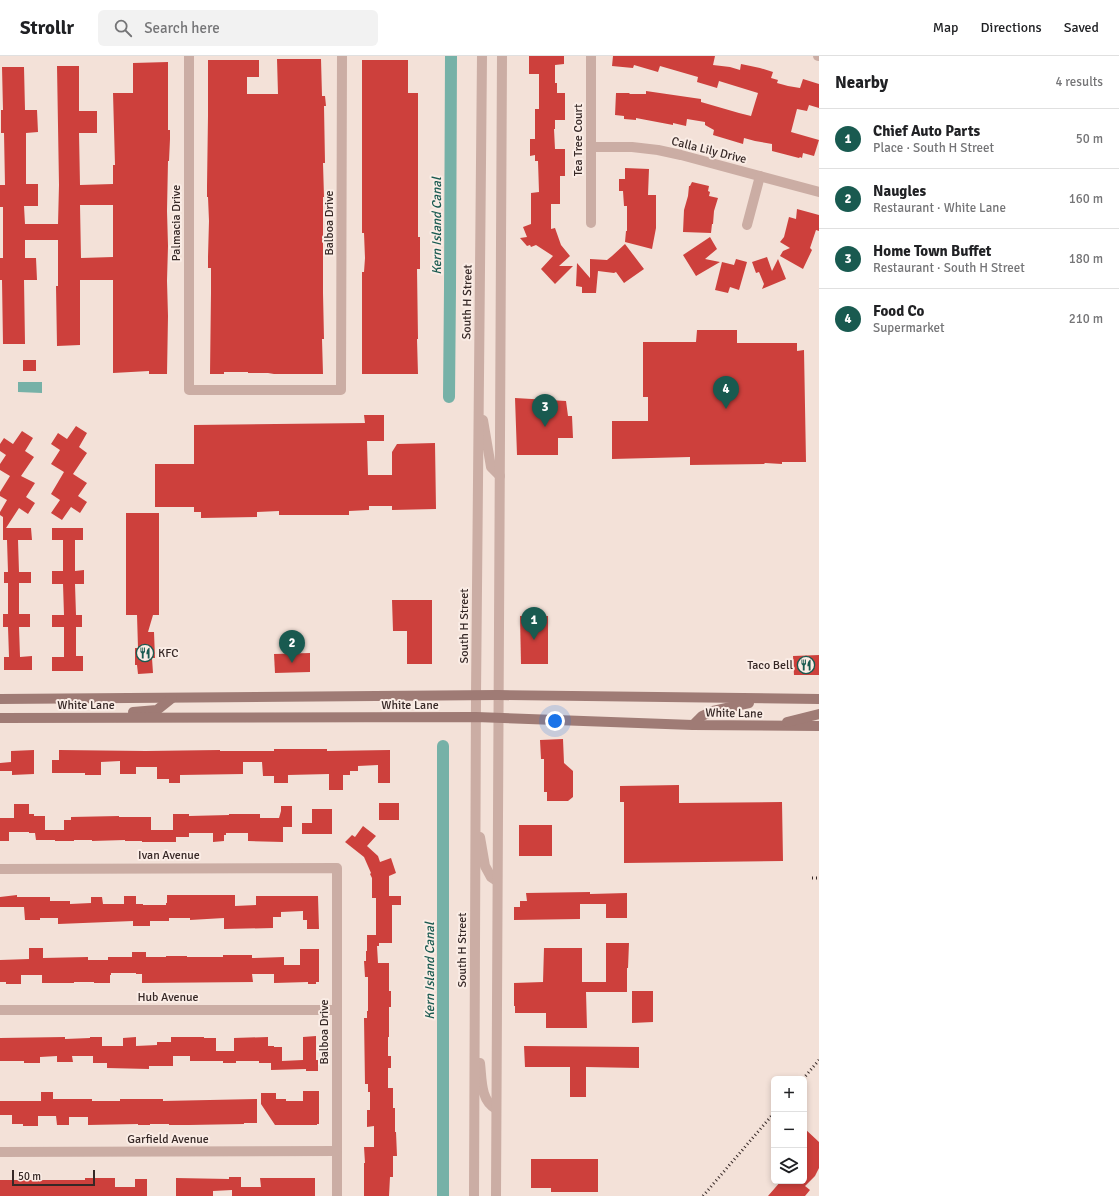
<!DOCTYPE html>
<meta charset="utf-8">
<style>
:root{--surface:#fff;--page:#f2f2f2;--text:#202124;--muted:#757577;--line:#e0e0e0;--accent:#195a50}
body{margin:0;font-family:Signika,sans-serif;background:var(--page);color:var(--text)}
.controls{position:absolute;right:12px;bottom:12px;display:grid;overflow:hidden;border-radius:6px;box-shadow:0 2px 6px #0003}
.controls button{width:36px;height:36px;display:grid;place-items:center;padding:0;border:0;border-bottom:1px solid var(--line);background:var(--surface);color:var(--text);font:20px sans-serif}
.scale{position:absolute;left:12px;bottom:10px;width:83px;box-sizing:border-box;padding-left:4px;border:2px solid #362826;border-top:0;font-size:11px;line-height:14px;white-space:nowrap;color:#362826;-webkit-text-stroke:3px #faece5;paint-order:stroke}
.you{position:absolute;left:555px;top:665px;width:14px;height:14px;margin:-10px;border:3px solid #fff;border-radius:50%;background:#1a73e8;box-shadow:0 0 0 6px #1a73e833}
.badge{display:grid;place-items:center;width:26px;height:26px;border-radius:50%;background:var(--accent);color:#fff;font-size:13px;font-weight:700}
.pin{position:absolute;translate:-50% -33px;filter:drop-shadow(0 1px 2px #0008)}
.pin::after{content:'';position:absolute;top:21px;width:14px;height:12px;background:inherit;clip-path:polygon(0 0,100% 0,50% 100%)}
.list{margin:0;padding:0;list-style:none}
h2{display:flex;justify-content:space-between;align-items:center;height:52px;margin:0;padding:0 16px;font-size:17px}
h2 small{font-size:13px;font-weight:400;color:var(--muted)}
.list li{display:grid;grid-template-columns:26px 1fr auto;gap:12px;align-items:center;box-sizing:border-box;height:60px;padding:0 16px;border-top:1px solid var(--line)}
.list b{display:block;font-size:15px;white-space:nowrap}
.list p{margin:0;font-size:13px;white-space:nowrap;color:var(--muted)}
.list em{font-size:13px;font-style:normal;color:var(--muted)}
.icon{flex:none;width:22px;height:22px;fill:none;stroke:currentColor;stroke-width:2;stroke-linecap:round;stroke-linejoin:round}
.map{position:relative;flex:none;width:819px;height:1140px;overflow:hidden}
header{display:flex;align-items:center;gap:24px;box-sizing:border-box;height:56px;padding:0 20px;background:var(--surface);border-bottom:1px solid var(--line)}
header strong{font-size:19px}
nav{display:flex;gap:22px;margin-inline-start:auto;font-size:14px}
.search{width:280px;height:36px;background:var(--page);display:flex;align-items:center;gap:10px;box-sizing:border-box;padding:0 14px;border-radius:6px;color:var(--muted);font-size:15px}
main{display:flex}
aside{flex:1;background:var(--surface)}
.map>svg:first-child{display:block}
.water{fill:#76b1a7}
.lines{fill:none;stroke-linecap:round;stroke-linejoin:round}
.canal{stroke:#76b1a7;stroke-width:12}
.building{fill:#cd403c;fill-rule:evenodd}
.minor{stroke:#cbada4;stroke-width:10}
.tertiary{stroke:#cbada4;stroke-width:10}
.secondary{stroke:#9f7b75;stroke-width:10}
.rail{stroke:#362826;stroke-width:3;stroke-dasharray:1 3;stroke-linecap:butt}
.labels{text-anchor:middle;stroke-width:4;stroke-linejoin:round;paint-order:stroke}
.street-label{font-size:12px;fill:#362826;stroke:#faece5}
.poi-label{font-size:12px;fill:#362826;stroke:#faece5;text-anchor:start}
.water-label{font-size:13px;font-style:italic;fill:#195a50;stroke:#faece5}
</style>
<header>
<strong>Strollr</strong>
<div class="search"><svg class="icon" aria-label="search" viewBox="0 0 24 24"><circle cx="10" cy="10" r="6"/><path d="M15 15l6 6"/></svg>Search here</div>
<nav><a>Map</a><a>Directions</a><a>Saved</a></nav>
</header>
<main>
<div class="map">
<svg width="819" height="1140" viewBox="0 0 819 1140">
<rect width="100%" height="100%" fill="#f3e1d8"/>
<polygon class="water" points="18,326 42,326 42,337 18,336"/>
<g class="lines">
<g class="canal">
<polyline points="449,341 450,232 451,0"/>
<polyline points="443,1140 443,690"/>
</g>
</g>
<g class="building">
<polygon points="529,0 564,0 564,8 555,9 555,27 557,27 557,37 565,37 565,64 555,64 555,73 554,73 555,93 565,93 565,120 560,120 560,148 551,148 551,173 555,172 561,189 570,200 559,210 573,210 555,228 541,213 553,200 536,189 531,191 530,189 527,190 520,182 527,181 523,171 531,168 531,137 539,136 538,105 535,105 535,99 530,100 530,83 535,83 535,53 539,53 539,18 529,18"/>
<polygon points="613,0 715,0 713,9 730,11 740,14 741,8 760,12 773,16 771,22 778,24 777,27 788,30 800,32 803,23 819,28 819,52 809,49 807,55 797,53 791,76 819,84 814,100 803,97 802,102 800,101 799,102 772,95 772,88 755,85 744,82 743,88 713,79 714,74 705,69 705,66 687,63 686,70 673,67 673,69 636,62 636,64 624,63 624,60 615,59 616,37 629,37 630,38 646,38 646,35 701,43 701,46 739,57 751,60 758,37 719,25 717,32 697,26 698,21 660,10 658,16 634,9 633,12 612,10"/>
<polygon points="277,3 321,3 322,40 325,40 326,50 324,50 325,107 323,107 324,141 323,141 323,237 324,283 322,283 323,318 274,318 268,317 248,317 248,316 224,316 224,318 210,318 211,237 211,212 208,212 208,201 209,165 208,141 207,141 207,130 208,60 208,4 259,4 259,21 247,21 247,38 278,38"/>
<polygon points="362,4 408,4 408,37 418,37 418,181 420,181 420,213 417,213 418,283 417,283 418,318 362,318 362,216 364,216 365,202 364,177 362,177"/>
<path d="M168,6V74H170V83L169,105H168L167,155L168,190L167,225L168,260L167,318H149V315L113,317V224H80V289L57,290L56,230H58V184H25V202H36L37,224H24L25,288H3L2,224H0V202H3V151H0V129H5L4,77H1V54H3L2,11H24L25,54H37L38,76L26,77V128H38V150H24L25,168H58L59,129L57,10H79V55H97V77H79L80,129L113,128V109H115L113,37H133V7ZM80,149H113V201L81,202Z"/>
<polygon points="625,112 649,113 648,139 656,139 656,172 652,193 625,186 626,175 627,175 627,150 624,150 623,135 619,135 619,123 625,123"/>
<polygon points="692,126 709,130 708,135 710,136 709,140 718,142 714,155 713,168 712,168 711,177 683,176 684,154 688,140 689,130 690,130"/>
<polygon points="797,153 819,159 819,175 816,174 810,192 812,194 803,213 780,200 783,195 790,192 780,186 784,181 789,161 796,163"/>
<polygon points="710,181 717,193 705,203 720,206 696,220 683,199"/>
<polygon points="625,188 644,213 624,227 616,216 614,217 598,215 596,237 582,237 582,231 576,230 577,207 590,222 590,203 607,204 612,200"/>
<polygon points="767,201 772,215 778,203 786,223 762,233 764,228 759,216 756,217 752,206"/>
<polygon points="736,203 747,206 739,234 730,231 728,237 715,234 722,206 734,209"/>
<polygon points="697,274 737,274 737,287 797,287 797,295 804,294 806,406 782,406 782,408 765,407 764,408 690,409 690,401 612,403 612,365 648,365 648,341 643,341 643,286 696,286"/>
<rect x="23" y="304" width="13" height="11"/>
<polygon points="515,342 566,345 568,360 572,360 573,382 558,382 558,399 517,399"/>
<polygon points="364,359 384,359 384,385 367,385 368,419 392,419 392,396 397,388 435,387 436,453 392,454 392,450 369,450 369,454 349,455 349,459 279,459 279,455 257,456 257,461 201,462 201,456 194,456 194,451 155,451 155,408 194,408 194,369 365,367"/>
<polygon points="76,370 87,377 79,391 87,397 73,418 87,427 78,440 87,446 80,457 71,451 62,464 51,457 60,444 51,438 64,416 51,408 60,394 51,388 58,377 67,383"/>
<polygon points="22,375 33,382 25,395 34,401 21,420 35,427 26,441 35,447 28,458 19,452 6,472 31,472 32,484 18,484 19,516 31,516 31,527 19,527 19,558 30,558 30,571 19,571 20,601 32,600 32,614 4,614 4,601 9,601 8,571 3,571 3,558 8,558 8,527 4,527 4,516 8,516 7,484 3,484 3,461 0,459 0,456 7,444 0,440 0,436 10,420 0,414 0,408 6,399 0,395 0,388 4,382 13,388"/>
<polygon points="126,457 159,457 159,559 153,559 148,576 154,576 155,602 152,602 153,617 138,618 137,609 135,609 135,592 138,592 137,559 126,559"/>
<polygon points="52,472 83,472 83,484 75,484 75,515 84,514 84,528 75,528 76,559 82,559 82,571 76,571 76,600 83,600 83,615 52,615 52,601 64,601 64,571 52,571 52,559 64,559 63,528 52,528 52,515 63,515 63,484 52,484"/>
<polygon points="392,544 432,544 432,608 407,608 407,575 393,575"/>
<polygon points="520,560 548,560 548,608 521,608"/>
<polygon points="310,597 310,616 275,617 274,598"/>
<polygon points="819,599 819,619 794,619 793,600"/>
<polygon points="563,683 564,707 573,715 573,741 568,745 547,745 547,736 544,736 544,703 541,703 540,684"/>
<polygon points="274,693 327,693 327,695 390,694 390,727 378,727 378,709 358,710 358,715 350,715 350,719 343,719 343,734 329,734 329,718 288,719 288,727 274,727 274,720 263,720 262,706 243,706 243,718 180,719 180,727 169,727 169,723 157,723 157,711 136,711 136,718 120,718 120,705 101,706 101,719 85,719 85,717 52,717 52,704 59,704 59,694 146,695 220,694 220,695 274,695"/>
<polygon points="34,694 34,718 12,719 12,715 0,715 0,707 11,706 11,695"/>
<polygon points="679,729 679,747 782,746 783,805 624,807 624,746 620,746 620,730"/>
<rect x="379" y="747" width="20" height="17"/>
<polygon points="14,748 29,748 29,758 34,758 34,760 45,760 45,774 64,774 64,764 71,764 71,761 119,760 119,761 151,761 151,774 173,774 173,758 189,758 189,760 229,759 229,758 260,758 260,762 279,762 281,755 281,750 292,750 292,771 283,771 283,786 248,785 248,777 226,777 226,779 224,779 224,785 213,786 213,777 189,777 189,781 176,781 176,786 142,786 142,785 125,785 125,784 92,785 92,784 74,784 74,785 55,785 55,784 36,784 35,777 29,777 29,776 9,776 9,785 0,785 0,762 14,762"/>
<polygon points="312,753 332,753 332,778 302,778 302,767 312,767"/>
<rect x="519" y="769" width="33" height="31"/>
<polygon points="363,770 376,780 367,790 378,800 380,806 391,802 396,817 389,820 389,840 401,840 401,849 392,849 392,887 379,887 379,890 377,890 378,907 389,907 389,935 391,935 391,951 389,951 389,981 388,981 388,1000 391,1000 391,1012 388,1012 388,1032 393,1032 393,1052 395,1052 395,1076 396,1076 397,1100 393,1100 393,1121 390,1121 389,1140 364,1140 364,1107 365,1107 364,1091 374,1091 374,1070 367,1071 367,1054 370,1054 370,1036 368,1036 368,1028 365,1028 364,962 367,962 367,955 368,955 368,921 365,921 364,905 366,905 366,895 367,895 367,879 376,879 376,842 372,842 372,822 370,818 371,817 364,801 345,786 352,779 355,781"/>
<polygon points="590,836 590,838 627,837 627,862 606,862 606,848 580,848 580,863 514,864 514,851 520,851 520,845 527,845 526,837"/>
<polygon points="17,839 17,841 50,841 50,845 70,845 70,848 91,847 91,841 102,841 103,848 124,848 124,840 136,840 136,848 143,848 143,849 166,849 166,847 167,847 167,839 235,839 235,850 256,849 256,840 318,840 319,873 307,873 307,864 303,864 303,855 281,856 281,861 273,861 273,872 224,873 224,862 190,864 190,862 169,862 169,865 150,865 150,870 133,870 133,865 58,868 58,862 40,862 40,864 25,864 24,851 0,851 0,841"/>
<polygon points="606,887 629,887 628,912 627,912 627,936 586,936 587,972 546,972 546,957 515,957 515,950 514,950 514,927 543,926 544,892 582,892 582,926 606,926"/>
<polygon points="29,892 43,892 43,902 88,901 88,904 108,904 108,901 132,901 132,896 146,896 146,901 166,901 166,900 187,900 187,901 223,901 223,899 252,899 252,902 284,901 284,909 300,909 300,893 319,893 319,926 316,926 316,928 308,928 308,926 274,927 274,918 252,918 253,926 142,927 142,918 136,918 136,917 111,917 111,919 110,919 110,927 94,927 94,926 74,926 74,927 42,927 42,919 21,919 21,928 6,928 6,926 0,926 0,904 29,903"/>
<polygon points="632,935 653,935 653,966 632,967"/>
<polygon points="316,980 316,1004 318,1004 318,1015 306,1015 306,1013 271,1014 271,1007 259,1007 259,1005 236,1005 236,1007 223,1007 223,1005 190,1005 190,1000 173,1000 173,1010 149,1010 149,1013 107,1012 107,1007 93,1007 93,1000 72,1000 73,1006 57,1006 57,1000 40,1001 40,1007 24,1007 24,1005 0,1005 0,982 65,981 65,983 90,982 90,981 102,981 102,990 123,990 123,982 136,981 136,990 157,989 157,986 171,986 171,981 204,981 204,982 216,982 216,995 234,995 234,982 268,981 268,990 274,990 274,991 282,991 282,1005 303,1004 303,981"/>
<polygon points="524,990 639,991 639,1012 586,1011 586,1041 570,1041 570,1011 525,1011"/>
<polygon points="303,1035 319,1035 319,1068 317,1068 317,1069 275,1069 261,1048 261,1037 276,1037 276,1043 286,1043 286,1045 303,1045"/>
<polygon points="41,1036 53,1036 53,1043 92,1043 92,1045 120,1045 120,1043 163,1043 163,1045 257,1043 257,1067 244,1067 244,1068 189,1069 169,1069 169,1068 150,1068 150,1069 138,1069 138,1068 88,1069 88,1061 69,1061 69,1069 57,1069 56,1060 38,1060 38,1070 23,1070 23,1068 12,1068 12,1059 0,1059 0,1045 41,1045"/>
<polygon points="804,1072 819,1086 819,1112 815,1120 805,1130 810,1134 805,1140 768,1140 781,1125 804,1125"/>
<polygon points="531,1103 598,1103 598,1136 551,1136 551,1132 531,1132"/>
<polygon points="229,1121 241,1121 241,1131 261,1131 260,1122 315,1122 315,1140 232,1140 232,1134 213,1135 213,1140 176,1140 176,1122 229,1123"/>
<polygon points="85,1122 115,1122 115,1131 135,1131 135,1123 147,1123 147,1140 0,1140 0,1124 85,1124"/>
</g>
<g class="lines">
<g class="minor">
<polyline points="189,0 189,334 341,334 342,0"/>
<polyline points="591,0 591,167"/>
<polyline points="818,0 819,0"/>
<polyline points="591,91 632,91 658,94 681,99 819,136"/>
<polyline points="747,169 760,120"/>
<polyline points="0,813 337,812 337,1140"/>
<polyline points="0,954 337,954"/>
<polyline points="0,1096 337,1095"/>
</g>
<g class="tertiary">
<polyline points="483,364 491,411 500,420"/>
<polyline points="480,781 485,810 491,821 497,825"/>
<path d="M480,1007C482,1023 480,1044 496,1053"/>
<polyline points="474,1140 476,639 482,0"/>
<path d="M496,1140C497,760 501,380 502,0"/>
</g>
<g class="secondary">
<polyline points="0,643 498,639 819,643"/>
<polyline points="133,656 157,654 172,642"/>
<polyline points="0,662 476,661 693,669 819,670"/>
<polyline points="787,666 819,658"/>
<polyline points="693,669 702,660 713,655 749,647"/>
</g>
<g class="rail">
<polyline points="812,822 819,822"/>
<polyline points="803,1023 819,1004"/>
<polyline points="703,1140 774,1057"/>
</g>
</g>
<defs>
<symbol id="restaurant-ring" viewBox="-11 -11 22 22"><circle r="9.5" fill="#faece5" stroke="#195a50" stroke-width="1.5"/><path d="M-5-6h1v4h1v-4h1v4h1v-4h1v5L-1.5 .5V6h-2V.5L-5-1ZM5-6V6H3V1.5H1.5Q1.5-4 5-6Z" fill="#195a50"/></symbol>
</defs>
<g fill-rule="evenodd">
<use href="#restaurant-ring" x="135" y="587" width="20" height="20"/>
<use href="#restaurant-ring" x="796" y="599" width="20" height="20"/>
</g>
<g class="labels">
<g class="street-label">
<text transform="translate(578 84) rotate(-90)" y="4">Tea Tree Court</text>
<text transform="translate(709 94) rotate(14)" y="4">Calla Lily Drive</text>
<text transform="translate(176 167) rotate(-90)" y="4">Palmacia Drive</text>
<text transform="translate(329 167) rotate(-90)" y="4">Balboa Drive</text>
<text transform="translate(467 246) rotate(-89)" y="4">South H Street</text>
<text transform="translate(464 570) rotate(-90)" y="4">South H Street</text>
<text x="86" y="653">White Lane</text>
<text x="410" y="653">White Lane</text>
<text transform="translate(734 657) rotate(1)" y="4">White Lane</text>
<text x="169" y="803">Ivan Avenue</text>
<text transform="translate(462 894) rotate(-90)" y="4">South H Street</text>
<text x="168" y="945">Hub Avenue</text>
<text transform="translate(324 976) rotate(-90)" y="4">Balboa Drive</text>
<text x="168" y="1087">Garfield Avenue</text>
</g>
<g class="poi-label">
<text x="158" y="601">KFC</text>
<text x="793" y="613" text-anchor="end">Taco Bell</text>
</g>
<g class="water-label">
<text transform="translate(436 170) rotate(-90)" y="5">Kern Island Canal</text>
<text transform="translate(429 915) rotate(-90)" y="5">Kern Island Canal</text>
</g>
</g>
</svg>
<div class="controls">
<button>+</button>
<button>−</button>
<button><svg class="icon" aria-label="layers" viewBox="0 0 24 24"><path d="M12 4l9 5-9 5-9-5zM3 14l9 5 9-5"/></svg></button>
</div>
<div class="scale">50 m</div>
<div class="you"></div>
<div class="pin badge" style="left:534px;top:584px">1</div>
<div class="pin badge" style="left:292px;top:607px">2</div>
<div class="pin badge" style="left:545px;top:371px">3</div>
<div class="pin badge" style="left:726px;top:353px">4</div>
</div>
<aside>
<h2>Nearby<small>4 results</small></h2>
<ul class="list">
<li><span class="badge">1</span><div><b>Chief Auto Parts</b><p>Place · South H Street</p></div><em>50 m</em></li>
<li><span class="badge">2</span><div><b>Naugles</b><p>Restaurant · White Lane</p></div><em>160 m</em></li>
<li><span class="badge">3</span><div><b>Home Town Buffet</b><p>Restaurant · South H Street</p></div><em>180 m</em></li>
<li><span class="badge">4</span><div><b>Food Co</b><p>Supermarket</p></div><em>210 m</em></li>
</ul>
</aside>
</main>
